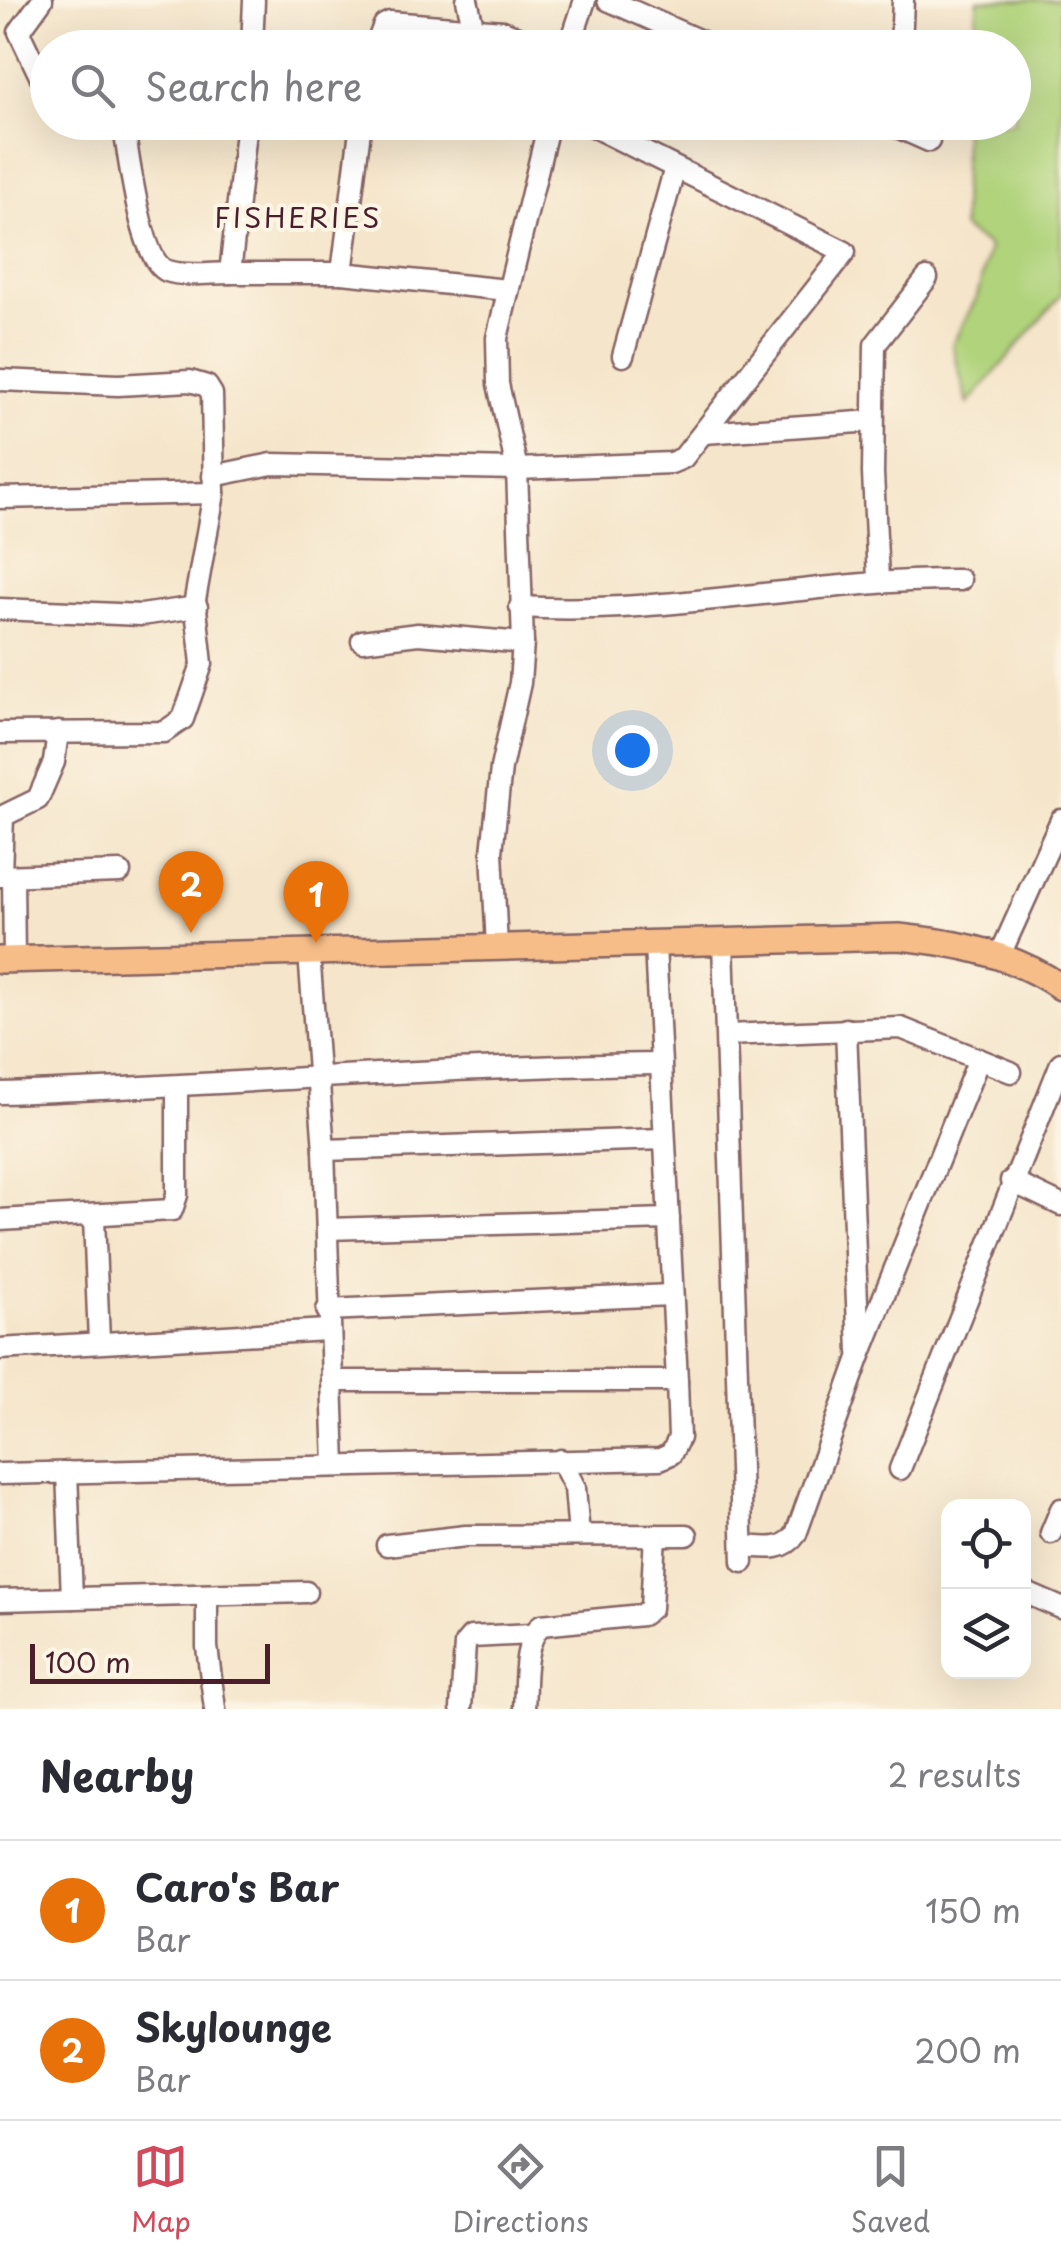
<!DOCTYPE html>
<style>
:root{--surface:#fff;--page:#f7f7f7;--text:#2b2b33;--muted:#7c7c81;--line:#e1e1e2;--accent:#d1495b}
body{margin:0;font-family:"Playpen Sans",sans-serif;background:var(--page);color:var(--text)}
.controls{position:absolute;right:30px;bottom:30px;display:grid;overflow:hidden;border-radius:20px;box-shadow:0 10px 40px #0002}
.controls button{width:90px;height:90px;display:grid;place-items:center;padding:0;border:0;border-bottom:2px solid var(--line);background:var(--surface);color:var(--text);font:50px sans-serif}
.scale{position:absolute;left:30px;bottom:25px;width:240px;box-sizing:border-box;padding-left:10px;border:5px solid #4a1f2b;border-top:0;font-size:28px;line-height:35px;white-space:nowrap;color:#4a1f2b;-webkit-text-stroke:8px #fcf5e5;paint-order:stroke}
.you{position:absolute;left:632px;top:750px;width:35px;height:35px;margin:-25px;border:8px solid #fff;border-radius:50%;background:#1a73e8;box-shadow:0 0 0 15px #1a73e833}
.badge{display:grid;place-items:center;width:65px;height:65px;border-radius:50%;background:var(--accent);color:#fff;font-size:32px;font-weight:700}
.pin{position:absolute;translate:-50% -82px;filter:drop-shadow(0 2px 5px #0008)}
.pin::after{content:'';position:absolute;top:52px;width:35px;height:30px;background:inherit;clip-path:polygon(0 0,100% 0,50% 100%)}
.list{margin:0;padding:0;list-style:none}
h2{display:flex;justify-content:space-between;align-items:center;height:130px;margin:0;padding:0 40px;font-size:42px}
h2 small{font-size:32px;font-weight:400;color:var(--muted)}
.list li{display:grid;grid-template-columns:65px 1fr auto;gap:30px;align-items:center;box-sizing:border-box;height:140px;padding:0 40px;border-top:2px solid var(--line)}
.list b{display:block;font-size:38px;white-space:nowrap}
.list p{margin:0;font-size:32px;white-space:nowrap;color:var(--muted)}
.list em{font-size:32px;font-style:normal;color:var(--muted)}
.icon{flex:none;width:55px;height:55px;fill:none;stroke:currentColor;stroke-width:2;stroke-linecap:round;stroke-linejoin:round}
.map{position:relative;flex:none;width:1061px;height:1709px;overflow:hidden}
.search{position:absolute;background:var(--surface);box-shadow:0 10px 40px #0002;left:30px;right:30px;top:30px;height:110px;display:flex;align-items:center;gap:25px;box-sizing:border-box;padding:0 35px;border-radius:55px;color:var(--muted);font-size:38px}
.sheet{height:410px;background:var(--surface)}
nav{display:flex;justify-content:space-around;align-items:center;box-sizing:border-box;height:140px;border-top:2px solid var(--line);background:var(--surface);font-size:28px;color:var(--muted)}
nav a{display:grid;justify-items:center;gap:5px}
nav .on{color:var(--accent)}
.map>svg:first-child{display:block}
.green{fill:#b0d37c;stroke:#7d7954;stroke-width:2.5}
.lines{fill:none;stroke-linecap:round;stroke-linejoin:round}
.minor-casing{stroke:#866463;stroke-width:25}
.major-casing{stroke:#866463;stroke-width:30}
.minor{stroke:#fff;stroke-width:20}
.major{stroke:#f7bd88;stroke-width:25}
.labels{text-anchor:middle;stroke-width:8;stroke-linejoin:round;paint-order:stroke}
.neighbourhood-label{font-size:28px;letter-spacing:2.5px;fill:#4a1f2b;stroke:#fcf5e5}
</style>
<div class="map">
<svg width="1061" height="1709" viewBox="0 0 1061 1709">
<rect width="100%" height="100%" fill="#fcf5e5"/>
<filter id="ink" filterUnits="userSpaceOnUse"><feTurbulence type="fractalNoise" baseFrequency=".01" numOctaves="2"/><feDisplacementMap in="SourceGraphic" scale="20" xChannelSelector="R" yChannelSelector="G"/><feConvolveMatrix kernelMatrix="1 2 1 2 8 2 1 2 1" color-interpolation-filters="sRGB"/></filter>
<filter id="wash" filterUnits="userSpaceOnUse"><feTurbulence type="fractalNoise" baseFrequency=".0048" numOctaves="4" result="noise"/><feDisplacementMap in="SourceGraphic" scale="40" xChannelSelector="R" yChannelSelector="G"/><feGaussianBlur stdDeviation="2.25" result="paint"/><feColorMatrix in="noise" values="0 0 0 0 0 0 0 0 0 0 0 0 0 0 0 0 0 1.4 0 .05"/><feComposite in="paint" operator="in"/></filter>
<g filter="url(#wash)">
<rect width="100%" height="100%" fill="#f5e5ca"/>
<polygon class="green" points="978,0 1061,0 1061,295 968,404 952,345 977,297 989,247 962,228 964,123 1014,122 1014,48 973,47"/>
</g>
<g filter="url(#ink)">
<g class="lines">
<defs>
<g id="minor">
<polyline points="42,0 19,32 48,93"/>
<polyline points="467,0 473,26"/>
<polyline points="608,0 716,48"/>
<polyline points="252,48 254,0"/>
<polyline points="375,48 384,25 390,22 503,31 545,48"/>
<polyline points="569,48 585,0"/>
<polyline points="901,48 903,0"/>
<path d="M123,122C128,150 140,261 167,271C184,277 211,273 230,273L247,122"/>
<polyline points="361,122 342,273 507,290"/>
<polyline points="886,122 929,141"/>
<polyline points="230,273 342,273"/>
<polyline points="623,356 674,171"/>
<polyline points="0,380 118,385 190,381 207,386 212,394 214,493 195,600 202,664 183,719 164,732 0,733"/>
<polyline points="704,433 873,421"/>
<polyline points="213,476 272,464 517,469 671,463 683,458 845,252 584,122"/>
<polyline points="0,498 214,493"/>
<polyline points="878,579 873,473 875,345 927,278"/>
<path d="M520,607C667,616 814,579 960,580"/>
<polyline points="0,609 141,615 197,607"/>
<polyline points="362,641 418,634 523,643"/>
<polyline points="0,876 120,872"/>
<polyline points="1,876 3,816 38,799 54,762 58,732"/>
<polyline points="13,876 14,960"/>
<polyline points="723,942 743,1562"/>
<polyline points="497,946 492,852 501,768 520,683 523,643 517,469 498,384 497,338 549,122"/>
<polyline points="309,953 324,1150 335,1465"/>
<polyline points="1000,955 1061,820"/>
<polyline points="846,1029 859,1352"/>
<polyline points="727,1035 901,1028 1011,1072"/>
<path d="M0,1093C220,1086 440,1066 660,1064"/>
<polyline points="324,1150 664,1139"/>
<polyline points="1011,1181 1061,1205"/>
<polyline points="94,1218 99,1341"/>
<polyline points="0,1220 172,1210 177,1195 177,1088"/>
<polyline points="327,1229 669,1219"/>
<polyline points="327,1310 671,1295"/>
<polyline points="0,1349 327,1330"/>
<polyline points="334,1381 677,1381"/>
<polyline points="561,1460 575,1488 579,1535"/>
<polyline points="900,1469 1061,1063"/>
<polyline points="67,1472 72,1598"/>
<polyline points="0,1474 660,1459 671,1454 679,1438 677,1381 655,945"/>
<polyline points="1051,1533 1061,1509"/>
<polyline points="387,1545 466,1536 687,1535"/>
<path d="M743,1546C763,1547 783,1553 796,1534L859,1358L979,1059"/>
<polyline points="1024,1592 1061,1608"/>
<polyline points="207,1595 207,1647 215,1709"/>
<polyline points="0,1600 306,1592"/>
<polyline points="461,1709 465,1644 471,1637 532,1634"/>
<path d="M524,1709C526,1682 522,1645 541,1625L642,1615L651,1608L655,1535"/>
</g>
<path id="major" d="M0,960L899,937C958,943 1011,953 1061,987"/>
</defs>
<use href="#minor" class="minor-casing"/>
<use href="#major" class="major-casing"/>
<use href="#minor" class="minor"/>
<use href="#major" class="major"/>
</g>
</g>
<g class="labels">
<g class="neighbourhood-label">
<text x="298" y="228">FISHERIES</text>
</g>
</g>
</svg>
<div class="controls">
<button><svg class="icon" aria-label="locate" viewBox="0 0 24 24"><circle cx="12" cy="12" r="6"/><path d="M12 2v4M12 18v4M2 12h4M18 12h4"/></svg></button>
<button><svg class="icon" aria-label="layers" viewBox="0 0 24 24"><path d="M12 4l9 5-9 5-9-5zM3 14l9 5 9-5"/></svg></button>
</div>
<div class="scale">100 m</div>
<div class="you"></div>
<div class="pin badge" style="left:316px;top:943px;background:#e8710a">1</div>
<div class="pin badge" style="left:191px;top:933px;background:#e8710a">2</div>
<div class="search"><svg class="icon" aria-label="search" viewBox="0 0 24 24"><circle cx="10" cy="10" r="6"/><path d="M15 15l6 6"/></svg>Search here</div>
</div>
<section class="sheet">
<h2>Nearby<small>2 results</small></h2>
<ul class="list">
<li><span class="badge" style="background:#e8710a">1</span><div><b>Caro's Bar</b><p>Bar</p></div><em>150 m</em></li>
<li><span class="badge" style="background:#e8710a">2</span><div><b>Skylounge</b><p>Bar</p></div><em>200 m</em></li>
</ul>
</section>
<nav>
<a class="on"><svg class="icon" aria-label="map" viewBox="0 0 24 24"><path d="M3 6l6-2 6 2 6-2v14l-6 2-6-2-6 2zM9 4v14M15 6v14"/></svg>Map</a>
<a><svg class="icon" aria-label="directions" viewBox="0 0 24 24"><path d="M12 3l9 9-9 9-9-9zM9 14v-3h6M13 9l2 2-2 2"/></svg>Directions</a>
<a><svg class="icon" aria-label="saved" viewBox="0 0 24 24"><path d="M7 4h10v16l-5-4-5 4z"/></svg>Saved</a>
</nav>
